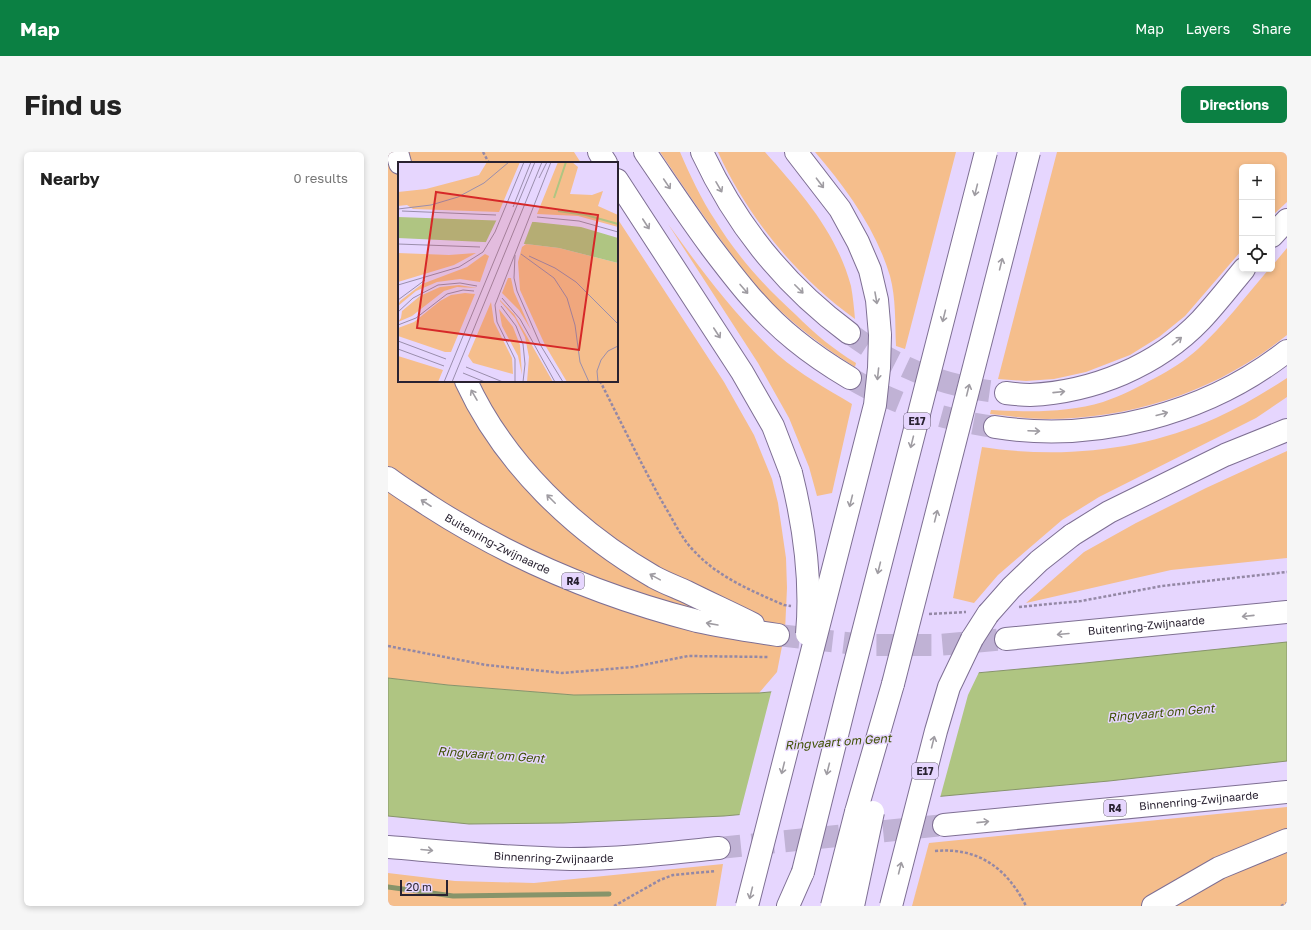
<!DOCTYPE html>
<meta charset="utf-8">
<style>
:root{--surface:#fff;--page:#f6f6f6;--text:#222;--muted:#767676;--line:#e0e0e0;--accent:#0b8043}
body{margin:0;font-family:"Golos Text",sans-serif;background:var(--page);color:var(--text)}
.controls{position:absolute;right:12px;top:12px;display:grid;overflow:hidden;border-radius:6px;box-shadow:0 2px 6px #0003}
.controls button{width:36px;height:36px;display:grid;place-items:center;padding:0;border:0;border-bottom:1px solid var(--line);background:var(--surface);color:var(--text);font:20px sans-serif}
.scale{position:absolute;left:12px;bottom:10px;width:48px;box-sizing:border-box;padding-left:4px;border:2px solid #292231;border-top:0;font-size:11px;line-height:14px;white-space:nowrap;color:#292231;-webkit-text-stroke:3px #e6d6fe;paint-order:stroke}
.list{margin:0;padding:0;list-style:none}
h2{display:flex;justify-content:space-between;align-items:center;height:52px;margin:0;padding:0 16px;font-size:17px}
h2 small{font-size:13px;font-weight:400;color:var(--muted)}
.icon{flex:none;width:22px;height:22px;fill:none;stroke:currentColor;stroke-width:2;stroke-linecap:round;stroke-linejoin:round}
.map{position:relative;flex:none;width:899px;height:754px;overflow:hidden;border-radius:6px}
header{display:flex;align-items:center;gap:24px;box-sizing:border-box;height:56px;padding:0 20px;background:var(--accent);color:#fff}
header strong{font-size:19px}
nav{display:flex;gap:22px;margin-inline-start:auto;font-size:14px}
.intro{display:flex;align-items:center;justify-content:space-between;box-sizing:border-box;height:96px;padding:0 24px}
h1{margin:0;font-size:28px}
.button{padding:10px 18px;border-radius:6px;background:var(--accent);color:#fff;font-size:14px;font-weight:700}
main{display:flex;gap:24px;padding:0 24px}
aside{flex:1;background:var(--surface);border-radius:6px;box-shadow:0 2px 6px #0003}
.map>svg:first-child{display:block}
.green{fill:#f5be8c}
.water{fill:#afc582;stroke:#87946a}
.pier{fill:#e6d6fe}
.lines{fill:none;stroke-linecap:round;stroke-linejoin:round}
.stream{stroke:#87946a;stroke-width:5}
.highway-tunnel{stroke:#c0b2d5;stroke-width:22;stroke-dasharray:22 11;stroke-linecap:butt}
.highway-casing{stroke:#7e6f93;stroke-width:24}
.path{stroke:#9488a5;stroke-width:2.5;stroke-dasharray:3 2;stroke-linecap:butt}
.highway{stroke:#fff;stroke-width:22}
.highway-bridge-casing{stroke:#7e6f93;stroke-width:24;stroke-linecap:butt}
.highway-bridge{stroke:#fff;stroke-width:22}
.oneway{stroke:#9f9ca2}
.labels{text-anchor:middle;stroke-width:3;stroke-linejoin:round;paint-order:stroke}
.shield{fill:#e6d6fe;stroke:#62586e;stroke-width:1}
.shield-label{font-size:10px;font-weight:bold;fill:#292231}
.street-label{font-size:11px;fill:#292231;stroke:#e6d6fe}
.water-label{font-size:12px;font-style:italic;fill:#3e5002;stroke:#e6d6fe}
.inset-river{fill:none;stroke:#afc582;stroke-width:2}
.inset-road{fill:none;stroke:#9a8eac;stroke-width:1}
.view{fill:#d62828;fill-opacity:0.15;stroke:#d62828;stroke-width:2}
.inset-edge{fill:none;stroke:#292231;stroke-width:2}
</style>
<header>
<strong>Map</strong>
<nav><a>Map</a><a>Layers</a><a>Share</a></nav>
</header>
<div class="intro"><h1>Find us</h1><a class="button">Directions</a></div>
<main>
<aside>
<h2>Nearby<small>0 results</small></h2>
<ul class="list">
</ul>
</aside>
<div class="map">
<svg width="899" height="754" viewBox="0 0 899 754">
<rect width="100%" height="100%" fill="#e6d6fe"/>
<g class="green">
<polygon points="0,0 186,0 193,11 11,11 11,229 229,229 229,66 336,230 366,283 384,327 390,351 398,406 399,436 397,479 389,520 371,541 186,543 60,533 0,526"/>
<path d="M272,0H292C302,23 313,47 327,68C349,104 377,135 408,163C426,181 446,198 468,211L467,215C438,197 410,176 385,152C366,132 349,110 333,88C312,59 292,30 272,0Z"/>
<path d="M330,0H377C413,41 448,79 463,134C465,145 466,156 467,167C409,125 360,66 330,0Z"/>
<path d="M427,0H568L517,197L508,194C507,171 508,146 502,124C488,77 458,36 427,0Z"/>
<polygon points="669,0 899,0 899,50 884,64 884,15 854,15 854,98 797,164 771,185 742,203 698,220 666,227 638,229 610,227"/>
<path d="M280,72C314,119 346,163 390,203C412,222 439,237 464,252L444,341L429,344L421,315L401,266L370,211Z"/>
<path d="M899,96V183C831,238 746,267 659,267C640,267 621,264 602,262L603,258C640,260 679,261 715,250C733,244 750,235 767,226C782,218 798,208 810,197C836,173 858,144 881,117H884V114Z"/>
<path d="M899,226V245L868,266L711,345L674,368L610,423L586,451L565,446L594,295C673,307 754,299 828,266C853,255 876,241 899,226Z"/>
<polygon points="899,299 899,406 783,418 638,451 696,400 748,371 818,336"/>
<polygon points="899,655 899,754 524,754 541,691"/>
<polygon points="335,712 328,754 0,754 0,721 67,729 146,731"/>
</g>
<polygon class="water" points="899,490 899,609 721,629 336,664 175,671 81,672 0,664 0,526 60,533 186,543 371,541 697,511"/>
<polygon class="pier" points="592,518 580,543 552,646 351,665 384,537"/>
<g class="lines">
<polyline class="stream" points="0,735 65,744 221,742"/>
<g class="highway-tunnel">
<path d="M461,181C508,216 559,236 618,241"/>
<path d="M462,226C506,252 556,268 607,275"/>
<polyline points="390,483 476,493 550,493 618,487"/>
<polyline points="331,696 556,673"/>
</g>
<defs>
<g id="highway">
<polyline points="9,0 12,11"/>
<polyline points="211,0 218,11"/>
<path d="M257,0C279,32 300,64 323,95C348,128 374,162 407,188C424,202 442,214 462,226"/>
<path d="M314,0C348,73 396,133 461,181"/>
<polyline points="408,0 452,57 470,90 482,118 489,148 492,183"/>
<polyline points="229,28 354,220 385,274 403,321"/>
<polyline points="884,84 899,68"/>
<path d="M78,229C116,312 188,380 266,425C277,431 288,435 299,440C321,451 343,461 365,472"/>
<path d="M618,241C626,242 634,243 642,243C705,240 769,214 813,168C828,152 842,134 856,117"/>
<path d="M607,275C708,291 819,262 899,199"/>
<path id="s1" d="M0,326C13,336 27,344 40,353C125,408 212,444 309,469C336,475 363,479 390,483"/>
<polyline points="684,383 721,360 837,303 899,278"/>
<polyline points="584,487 600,462"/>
<path id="s2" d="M618,487L899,460"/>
<polyline points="468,660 505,532"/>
<path id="s3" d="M556,673L899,640"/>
<path id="s4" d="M0,695C61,700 121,706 182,707C232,707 282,701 331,696"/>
<polyline points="400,754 415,720"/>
<polyline points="765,754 831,716 899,688"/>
</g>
</defs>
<use href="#highway" class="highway-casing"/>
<g class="path">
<polyline points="95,0 101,11"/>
<path d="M212,229C233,270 253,312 276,353C286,369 294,388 308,401C332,426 364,439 396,453L403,454"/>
<polyline points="631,455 693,449 774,434 899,420"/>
<polyline points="541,462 578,460"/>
<polyline points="0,494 98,513 174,521 245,515 300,504 381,505"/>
<path d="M547,699C590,695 619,716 638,754"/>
<polyline points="226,754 272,728 285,723 328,719"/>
<polyline points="893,754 899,751"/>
</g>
<use href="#highway" class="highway"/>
<defs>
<g id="highway-bridge">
<path d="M403,321C416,373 424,428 419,482"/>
<polyline points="600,462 623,436 651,409 684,383"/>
<polyline points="505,532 641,0"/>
<polyline points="415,720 460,539 598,0"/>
<polyline points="359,754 487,253 491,216 492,183"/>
<polyline points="444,754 468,660"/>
<polyline points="465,754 485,660"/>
<polyline points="503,754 548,579 561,535 584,487"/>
</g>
</defs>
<use href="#highway-bridge" class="highway-bridge-casing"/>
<use href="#highway-bridge" class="highway-bridge"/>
</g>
<defs><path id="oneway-shaft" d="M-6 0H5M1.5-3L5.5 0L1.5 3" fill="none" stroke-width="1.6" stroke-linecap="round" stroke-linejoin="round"/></defs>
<g class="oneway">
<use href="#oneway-shaft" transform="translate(432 31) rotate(53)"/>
<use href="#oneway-shaft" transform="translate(279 32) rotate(56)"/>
<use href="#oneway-shaft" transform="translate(331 35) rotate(60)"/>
<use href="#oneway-shaft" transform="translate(588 38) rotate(104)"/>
<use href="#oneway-shaft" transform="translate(258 72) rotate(57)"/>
<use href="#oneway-shaft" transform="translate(613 112) rotate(-76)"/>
<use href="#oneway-shaft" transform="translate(356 137) rotate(49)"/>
<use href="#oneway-shaft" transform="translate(411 137) rotate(45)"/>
<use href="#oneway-shaft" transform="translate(488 146) rotate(80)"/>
<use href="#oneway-shaft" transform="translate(556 164) rotate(104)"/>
<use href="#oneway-shaft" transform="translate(329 181) rotate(57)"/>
<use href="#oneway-shaft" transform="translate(789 189) rotate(-39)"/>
<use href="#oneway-shaft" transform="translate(490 222) rotate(96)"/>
<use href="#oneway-shaft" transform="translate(580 238) rotate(-76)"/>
<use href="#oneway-shaft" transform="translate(671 240) rotate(-6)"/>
<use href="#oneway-shaft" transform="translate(86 243) rotate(-120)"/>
<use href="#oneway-shaft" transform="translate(774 262) rotate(-15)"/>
<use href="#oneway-shaft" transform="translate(646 279) rotate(2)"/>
<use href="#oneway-shaft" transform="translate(524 290) rotate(104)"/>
<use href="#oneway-shaft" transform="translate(163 347) rotate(-135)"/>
<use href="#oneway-shaft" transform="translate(463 349) rotate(104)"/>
<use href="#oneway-shaft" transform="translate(38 351) rotate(-147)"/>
<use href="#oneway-shaft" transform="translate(548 364) rotate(-76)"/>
<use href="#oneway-shaft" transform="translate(491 416) rotate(104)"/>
<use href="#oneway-shaft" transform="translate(267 425) rotate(-151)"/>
<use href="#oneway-shaft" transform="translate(860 464) rotate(174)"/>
<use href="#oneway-shaft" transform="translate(324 472) rotate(-170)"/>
<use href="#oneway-shaft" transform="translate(675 482) rotate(175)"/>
<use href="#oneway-shaft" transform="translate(545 590) rotate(-76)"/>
<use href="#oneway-shaft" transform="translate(395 616) rotate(104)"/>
<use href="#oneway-shaft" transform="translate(440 617) rotate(104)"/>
<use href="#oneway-shaft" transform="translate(595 670) rotate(-6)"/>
<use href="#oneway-shaft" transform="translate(39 698) rotate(5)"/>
<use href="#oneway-shaft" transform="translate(512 716) rotate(-76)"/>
<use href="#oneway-shaft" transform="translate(363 741) rotate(104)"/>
</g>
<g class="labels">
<g class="shield">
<rect x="516" y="261" width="26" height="16" rx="3"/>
<rect x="174" y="421" width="22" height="16" rx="3"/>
<rect x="524" y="611" width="26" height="16" rx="3"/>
<rect x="716" y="648" width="22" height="16" rx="3"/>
</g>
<g class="shield-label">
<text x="529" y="273">E17</text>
<text x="185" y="433">R4</text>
<text x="537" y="623">E17</text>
<text x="727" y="660">R4</text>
</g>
<g class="street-label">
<text dy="4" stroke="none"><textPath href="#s1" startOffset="128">Buitenring-Zwijnaarde</textPath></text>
<text dy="4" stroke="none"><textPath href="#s2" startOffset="141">Buitenring-Zwijnaarde</textPath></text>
<text dy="4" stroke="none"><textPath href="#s3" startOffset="256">Binnenring-Zwijnaarde</textPath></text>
<text dy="4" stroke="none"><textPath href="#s4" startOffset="166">Binnenring-Zwijnaarde</textPath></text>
</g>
<g class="water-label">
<text transform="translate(773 561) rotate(-5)" y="4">Ringvaart om Gent</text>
<text transform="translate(450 590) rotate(-4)" y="4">Ringvaart om Gent</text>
<text transform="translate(103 603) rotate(4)" y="4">Ringvaart om Gent</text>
</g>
</g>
<g transform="translate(10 10)">
<rect width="220" height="220" fill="#e6d6fe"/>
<path d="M89,0H122L101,50L15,47L9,43L0,44V30L28,27L81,13ZM160,0H174L180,5L172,32L194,33L205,29L200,44L220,53V65L180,54L139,52ZM128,82L161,86L220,101V220H169L147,183L122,128L120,100L124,85ZM0,91L51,93L78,91L56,103L0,120ZM87,92L91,94L82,120L62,117L39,120L18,129L0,144L2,139L24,122L69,105ZM110,116H113L116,130L133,168L121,148L104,131ZM61,123L79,126L59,125L46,129L14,154L0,160L3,156L4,149L22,134L42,125ZM67,131L77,132L53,190H47L0,174V166L16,160L42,139L53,133ZM102,139V138L116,152L155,220H129L131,195L127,175L117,156ZM93,140L96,160L114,196L115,212L75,201L70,194ZM101,147L115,165L122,183L124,213L120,194L104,164ZM0,194L45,208L40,220H3L0,216Z" fill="#f5be8c"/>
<path d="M0,55L137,60L183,65L220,76V101L161,86L128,82L0,76Z" fill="#afc582"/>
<path d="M99,57L135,58L125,84L87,82Z" fill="#e6d6fe"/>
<path class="inset-river" d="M156,36L168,0M160,49L188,53L220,62"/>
<path class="inset-road" d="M141,16L149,0M115,45L133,0M0,47L33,43L60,35L86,21L111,0M4,49L98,53M139,55L181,59L220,70M0,82L82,85M123,92L156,116L169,136L177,163L182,200L191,220M117,93L116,116L119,129L143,184L165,220M131,94L157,106L178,120L220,162M0,123L61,105L85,90L97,70L126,0M104,136L122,157L157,220M0,138L27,118M103,144L118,164L125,182L127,202L125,220M0,150L15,136L40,123L62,121L79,124M0,163L18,156L49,132L65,128L76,129M0,179L48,197M0,187L46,204M68,205L105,220M65,211L87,220M46,220L137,0M54,220L144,0M117,220V197L99,160L97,143L153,0M200,220L199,209L203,198L210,189L220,184"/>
<path class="view" d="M38,30L200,53L181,188L19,166Z"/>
<rect width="220" height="220" class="inset-edge"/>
</g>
</svg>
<div class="controls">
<button>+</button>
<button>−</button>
<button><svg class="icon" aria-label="locate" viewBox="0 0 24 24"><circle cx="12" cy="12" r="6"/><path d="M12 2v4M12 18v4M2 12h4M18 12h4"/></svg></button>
</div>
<div class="scale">20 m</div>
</div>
</main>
